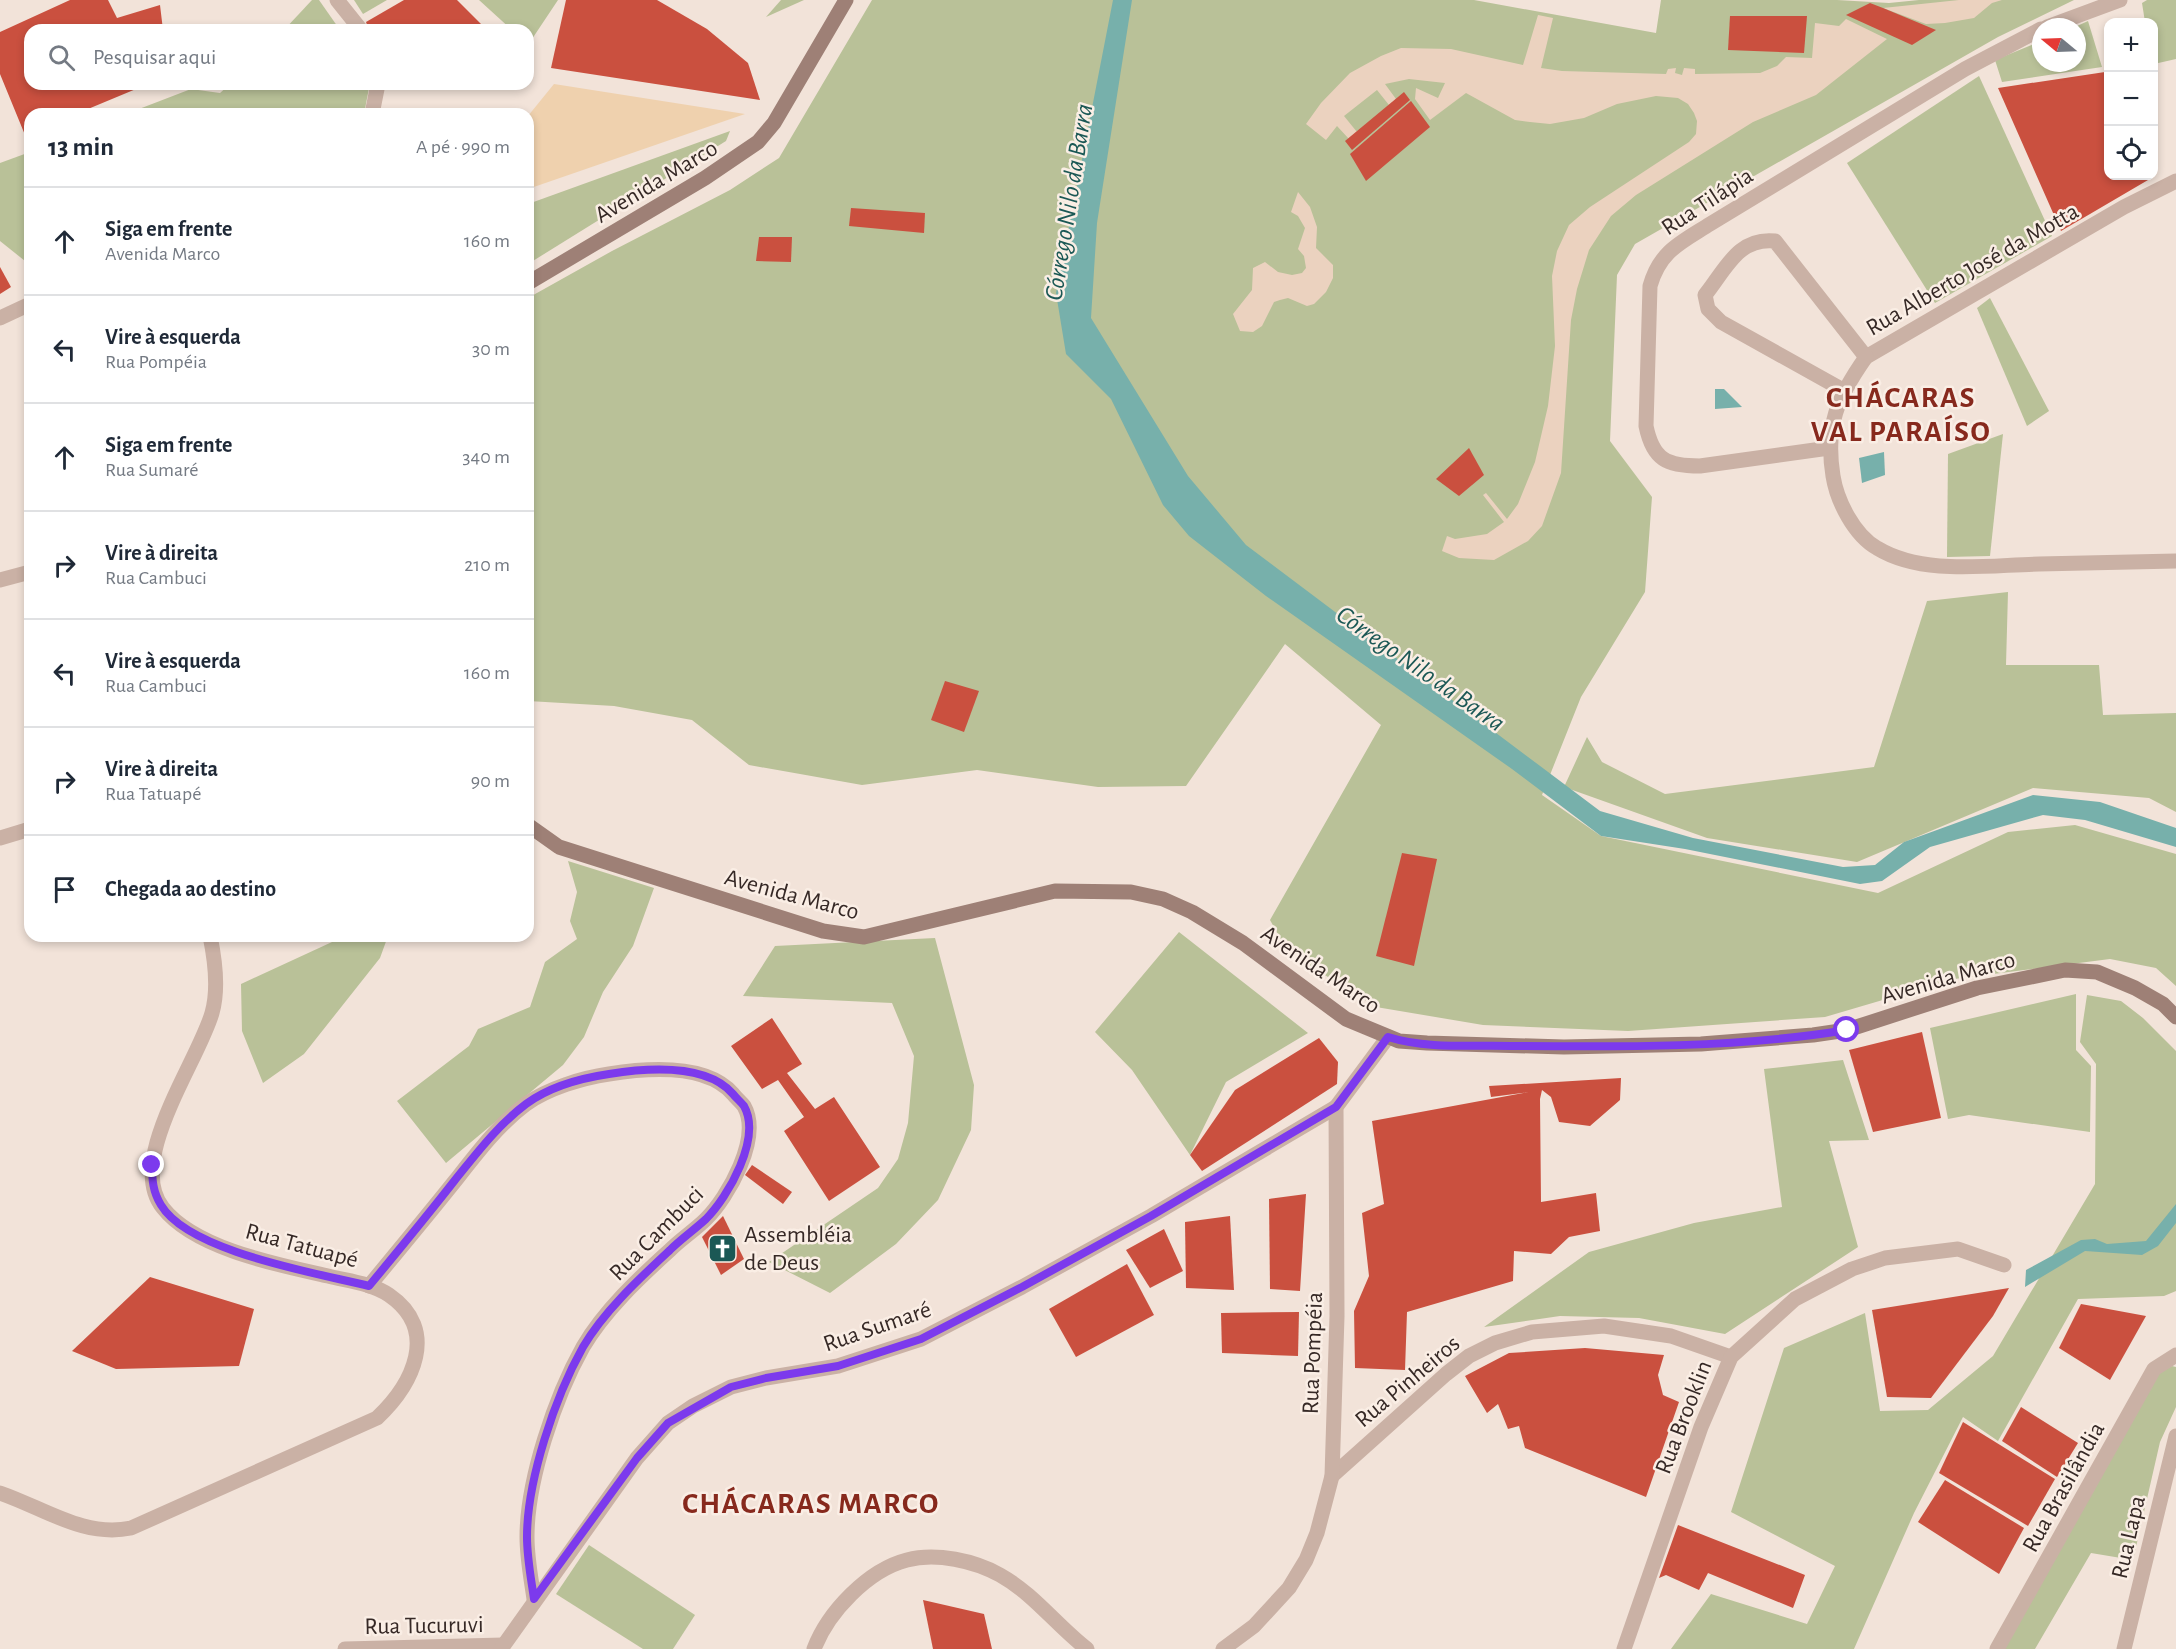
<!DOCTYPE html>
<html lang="pt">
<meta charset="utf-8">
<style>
:root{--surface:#fff;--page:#f6f6f7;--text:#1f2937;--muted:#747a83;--line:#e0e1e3}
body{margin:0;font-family:"Alegreya Sans",sans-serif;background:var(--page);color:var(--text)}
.controls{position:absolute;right:18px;top:18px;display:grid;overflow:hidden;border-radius:12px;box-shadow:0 3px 9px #0003}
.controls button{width:54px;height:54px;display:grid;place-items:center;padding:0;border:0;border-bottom:2px solid var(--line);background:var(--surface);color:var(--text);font:30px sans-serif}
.compass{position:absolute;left:2032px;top:18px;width:54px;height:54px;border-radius:50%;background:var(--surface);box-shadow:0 3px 9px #0003;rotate:289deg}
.stop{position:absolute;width:18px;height:18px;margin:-14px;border:4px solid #7c3aed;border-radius:50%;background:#fff}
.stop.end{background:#7c3aed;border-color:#fff;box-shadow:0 2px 6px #0008}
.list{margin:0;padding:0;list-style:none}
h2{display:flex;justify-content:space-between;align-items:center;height:78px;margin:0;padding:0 24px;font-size:26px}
h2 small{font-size:20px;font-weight:400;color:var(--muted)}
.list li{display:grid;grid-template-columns:39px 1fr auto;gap:18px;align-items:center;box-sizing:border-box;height:108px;padding:0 24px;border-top:2px solid var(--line)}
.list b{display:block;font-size:22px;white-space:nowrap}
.list p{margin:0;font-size:20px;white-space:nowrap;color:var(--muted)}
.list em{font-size:20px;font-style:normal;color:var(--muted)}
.icon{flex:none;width:33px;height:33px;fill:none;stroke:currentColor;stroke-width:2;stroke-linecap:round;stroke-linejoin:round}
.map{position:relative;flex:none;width:2176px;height:1649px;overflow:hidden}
.search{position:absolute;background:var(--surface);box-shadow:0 3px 9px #0003;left:24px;top:24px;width:510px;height:66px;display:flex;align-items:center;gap:15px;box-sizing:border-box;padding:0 21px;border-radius:18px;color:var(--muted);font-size:22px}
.panel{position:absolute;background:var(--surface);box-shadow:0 3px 9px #0003;left:24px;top:108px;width:510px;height:834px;border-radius:18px}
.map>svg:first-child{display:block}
.green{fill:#b9c198}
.sand{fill:#efd1ae}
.plaza{fill:#ebd2bf}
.water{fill:#77b0ab}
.building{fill:#ca503f}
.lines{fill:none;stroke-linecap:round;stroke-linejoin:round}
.street{stroke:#cab1a5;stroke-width:15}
.secondary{stroke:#9e8076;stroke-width:15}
.route{stroke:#7c3aed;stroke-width:8}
.labels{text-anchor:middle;stroke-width:5;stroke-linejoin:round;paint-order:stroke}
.street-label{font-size:24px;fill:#362926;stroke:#faeee5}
.poi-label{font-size:24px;fill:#362926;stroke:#faeee5;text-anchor:start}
.water-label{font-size:26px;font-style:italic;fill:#1b5855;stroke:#faeee5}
.district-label{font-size:30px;font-weight:bold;letter-spacing:1.5px;fill:#87291d;stroke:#faeee5}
</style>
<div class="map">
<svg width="2176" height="1649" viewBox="0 0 2176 1649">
<rect width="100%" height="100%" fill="#f2e3d9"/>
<g class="green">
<polygon points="312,0 319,0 340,30 284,30"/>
<polygon points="354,0 387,0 363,14"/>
<polygon points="479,0 558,0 528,45 528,30 512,30"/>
<polygon points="781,0 804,0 766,17"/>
<polygon points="872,0 1474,0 1656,33 1661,0 1837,0 1889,3 1919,0 2074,0 1998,37 1635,244 1617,275 1610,441 1652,497 1645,592 1581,697 1542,795 1601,836 1878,893 2008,832 2075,825 2176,854 2176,986 2156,968 2110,959 1954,979 1825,1017 1628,1031 1483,1025 1376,1007 1288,952 1270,920 1381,725 1285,644 1186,786 1098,787 977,770 862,785 749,765 692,720 614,706 528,701 528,298 612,251 730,190 779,158"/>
<polygon points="2147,0 2176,0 2176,59 2154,64 2154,22 2145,22 2142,3"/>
<polygon points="2088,21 2102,67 2002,82 1995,60 2041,41 2041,63 2077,63 2077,27 2075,27"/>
<polygon points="1979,76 2052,236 1935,303 1847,163"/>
<polygon points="230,84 368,84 369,88 364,114 126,114 191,89 220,93"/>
<polygon points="730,131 726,141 528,264 528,204"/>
<polygon points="30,152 30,265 0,241 0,163"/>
<polygon points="1990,298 2049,411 2027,426 1977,308"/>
<polygon points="2003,434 1990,556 1947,557 1948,454"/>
<polygon points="2008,592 2006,665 2099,665 2103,715 2176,713 2176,812 2149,798 2033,788 1857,862 1707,838 1564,787 1587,737 1602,762 1665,794 1874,767 1927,601"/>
<polygon points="568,861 654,888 633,946 603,992 584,1037 563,1065 446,1163 397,1101 469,1046 478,1029 530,1007 545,962 577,939 570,921 577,892"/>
<polygon points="1179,932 1308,1033 1226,1082 1190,1155 1132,1070 1095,1032"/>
<polygon points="333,936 388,936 380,958 304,1054 263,1083 242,1031 241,984 332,942"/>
<polygon points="935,938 974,1085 971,1130 938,1200 896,1244 830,1293 769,1262 878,1188 898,1159 908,1123 914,1056 892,1003 743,996 775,946"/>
<polygon points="2076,994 2076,1050 2091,1066 2090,1132 1969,1115 1948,1119 1930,1028"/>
<polygon points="2087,995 2121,1001 2143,1018 2176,1051 2176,1291 2164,1296 2078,1299 1998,1441 1963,1417 1914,1513 1854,1649 1671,1649 1711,1594 1807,1624 1835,1566 1731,1512 1784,1348 1865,1313 1880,1411 1928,1410 1993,1356 2095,1184 2096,1064 2080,1042"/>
<polygon points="1843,1060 1869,1140 1829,1141 1858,1247 1725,1334 1639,1318 1560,1316 1484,1327 1589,1252 1694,1223 1782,1207 1764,1069"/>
<polygon points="2172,1366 2176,1367 2176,1407 2160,1442 2133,1560 2091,1553 2035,1649 2001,1649 2156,1374"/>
<polygon points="589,1545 695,1615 673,1649 643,1649 556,1594"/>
</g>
<polygon class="sand" points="554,84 745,114 528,189 528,116"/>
<g class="plaza">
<polygon points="1959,0 2002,0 1992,3 1974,18 1945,23 1926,24 1883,8"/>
<polygon points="1538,15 1553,18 1541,68 1562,71 1666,74 1668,69 1676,68 1675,73 1682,75 1684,68 1695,69 1695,74 1760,73 1777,66 1786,57 1812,58 1815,23 1839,26 1846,19 1887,39 1816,95 1753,122 1636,195 1611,216 1589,250 1577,289 1571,320 1561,473 1542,526 1528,541 1494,560 1459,558 1442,551 1447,536 1455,539 1487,534 1504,522 1483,495 1486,493 1507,519 1518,504 1535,462 1548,406 1555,346 1552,276 1557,251 1569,225 1590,207 1689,142 1696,134 1697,121 1694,113 1688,104 1678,98 1656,96 1617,104 1584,118 1550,124 1530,122 1515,120 1466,93 1430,120 1415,99 1416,88 1438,98 1445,83 1409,79 1385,84 1396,99 1389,105 1377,90 1344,116 1357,132 1349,139 1337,126 1326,140 1306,124 1321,103 1350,73 1381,56 1401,48 1451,49 1523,65"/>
<polygon points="1298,192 1310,207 1317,227 1316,248 1333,265 1333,278 1326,292 1314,304 1307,306 1288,298 1280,300 1274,302 1262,326 1253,332 1240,331 1233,314 1252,290 1253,268 1265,262 1278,272 1292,275 1302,273 1306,268 1304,256 1298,249 1305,228 1298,216 1291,212"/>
</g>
<g class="water">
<polygon points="1113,0 1132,0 1097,223 1091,318 1188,476 1246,545 1600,811 1693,838 1843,867 1875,865 1904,842 2033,795 2100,802 2176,828 2176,847 2085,820 2043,815 1930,847 1882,881 1860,884 1685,849 1601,836 1512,769 1266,596 1189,536 1163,505 1111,399 1066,354 1056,293"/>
<polygon points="1715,389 1724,389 1742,407 1715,409"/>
<polygon points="1884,452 1885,475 1862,483 1859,458"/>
<polygon points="2176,1204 2176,1223 2158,1246 2142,1255 2085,1251 2025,1287 2026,1270 2081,1240 2095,1239 2107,1244 2146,1241"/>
</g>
<g class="building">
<polygon points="70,0 108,0 117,18 160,5 163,30 30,30 30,84 148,84 76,114 30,114 30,133 25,135 0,74 0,32"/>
<polygon points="404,0 457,0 487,30 369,30 366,22"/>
<polygon points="566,0 657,0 707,29 748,63 760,100 551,68"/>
<polygon points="1870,3 1883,8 1936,30 1912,45 1846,15"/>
<polygon points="1730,16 1807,16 1804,53 1728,50"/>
<polygon points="2105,72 2108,80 2108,176 2146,176 2148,180 2061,231 1998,88"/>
<polygon points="1404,92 1410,100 1352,150 1345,141"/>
<polygon points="1411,101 1430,127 1366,181 1350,154"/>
<polygon points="851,208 925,213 924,233 849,226"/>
<polygon points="759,237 792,237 791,262 756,261"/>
<polygon points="0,267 11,287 0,294"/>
<polygon points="1469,448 1484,475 1459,496 1436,479"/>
<polygon points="945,681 979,691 964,732 931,720"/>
<polygon points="1402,853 1437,859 1414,966 1376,956"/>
<polygon points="772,1018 802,1064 787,1073 815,1109 834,1097 880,1167 829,1201 784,1131 804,1117 778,1080 762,1089 731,1046"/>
<polygon points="1922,1032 1941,1118 1873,1132 1849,1050"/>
<polygon points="1319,1038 1338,1062 1337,1084 1202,1171 1190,1155 1235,1090"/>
<polygon points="1621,1078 1620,1100 1590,1126 1559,1122 1551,1097 1542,1090 1540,1099 1541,1202 1596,1193 1600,1231 1569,1237 1551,1254 1514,1251 1513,1281 1407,1312 1405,1370 1355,1368 1354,1311 1369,1276 1362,1213 1384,1204 1372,1121 1529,1092 1491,1097 1489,1086"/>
<polygon points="752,1165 792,1192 783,1204 745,1175"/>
<polygon points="1306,1194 1300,1291 1270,1289 1269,1199"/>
<polygon points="723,1216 744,1259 721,1275 702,1237"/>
<polygon points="1230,1216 1234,1290 1186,1288 1185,1222"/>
<polygon points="1164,1229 1183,1271 1150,1288 1126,1250"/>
<polygon points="1127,1264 1154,1315 1076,1357 1049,1309"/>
<polygon points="150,1277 254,1309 239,1366 116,1369 72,1351"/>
<polygon points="2009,1288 1993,1316 1931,1398 1887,1397 1872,1310"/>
<polygon points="2081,1304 2146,1316 2110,1380 2059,1348"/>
<polygon points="1299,1312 1298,1356 1222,1353 1221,1313"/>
<polygon points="1585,1348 1664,1355 1658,1375 1663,1395 1679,1402 1646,1497 1525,1448 1519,1426 1508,1429 1498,1404 1487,1413 1465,1376 1509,1353"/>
<polygon points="2021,1407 2078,1443 2057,1477 2002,1441"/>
<polygon points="1963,1422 2055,1479 2028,1526 1939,1473"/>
<polygon points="1945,1480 2024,1528 1999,1574 1918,1522"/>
<polygon points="1678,1525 1805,1575 1793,1608 1708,1573 1699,1590 1666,1575 1659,1578"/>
<polygon points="923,1600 984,1614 992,1649 933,1649"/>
</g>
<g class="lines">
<g class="street">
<polyline points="337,0 361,30"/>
<polyline points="2047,27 2120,0"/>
<polyline points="372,114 378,84"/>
<path d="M2176,181L2124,207L1866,357C1837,398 1825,426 1833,476C1837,501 1854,535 1877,548C1923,576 1988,565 2039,564C2085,563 2130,562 2176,561"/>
<polyline points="0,318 30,304"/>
<path d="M1843,390L1721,322L1708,309L1705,295C1726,269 1738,237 1775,241L1866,357"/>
<path d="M1829,448L1700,466C1667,466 1653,460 1646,426L1650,286C1660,251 1680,243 1710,224L1965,69L2041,29"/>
<polyline points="0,580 30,572"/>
<polyline points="0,838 30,829"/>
<path d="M369,1286C398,1251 427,1216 455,1181C477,1153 498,1125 526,1104C549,1088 582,1078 609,1074C647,1068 706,1063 733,1094C736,1098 741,1102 744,1106C762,1138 728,1197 706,1219C695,1230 681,1239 670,1250C639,1278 604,1311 583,1347C555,1397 527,1480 527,1537C527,1558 531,1578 534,1599"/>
<polyline points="1332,1476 1446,1374 1469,1356 1495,1343 1532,1332 1604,1326 1671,1336 1731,1357"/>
<path d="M0,1493C44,1508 84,1538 131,1528L377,1418C413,1384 440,1330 389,1295C371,1283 348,1281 328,1276C279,1265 195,1249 163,1208C125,1161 198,1062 212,1013C219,989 215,960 210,936"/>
<polyline points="345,1649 503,1645"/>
<polyline points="501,1649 637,1458 668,1423 693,1406 731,1387 766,1378 838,1366 921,1339 1022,1287 1151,1216 1336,1107"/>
<path d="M814,1649C828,1612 868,1570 907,1560C936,1552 975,1561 1000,1575C1034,1594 1057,1626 1087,1649"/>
<polyline points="1223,1649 1254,1626 1289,1588 1306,1560 1317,1533 1332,1476 1337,1316 1336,1107 1388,1037"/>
<polyline points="1624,1649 1701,1427 1731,1357 1795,1299 1852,1269 1885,1258 1958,1249 2004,1265"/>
<polyline points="1997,1649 2154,1369 2176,1355"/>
<polyline points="2124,1649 2176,1436"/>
</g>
<g class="secondary">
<polyline points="528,283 705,178 758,142 774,123 846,0"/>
<polyline points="528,825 559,847 823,931 864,937 1055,891 1131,892 1163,899 1192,912 1243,943 1346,1019 1399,1041 1427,1043 1564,1047 1701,1044 1813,1035 1847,1030 1977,988 2065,970 2097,972 2135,988 2163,1004 2176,1017"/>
</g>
</g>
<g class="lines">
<path class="route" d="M152,1165C152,1180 153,1192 161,1205C189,1252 317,1273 369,1286C398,1251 427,1216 455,1180C477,1153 498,1125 526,1104C549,1087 582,1078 609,1074C647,1068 706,1063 733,1094C736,1098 741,1102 744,1106C762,1138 728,1197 706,1219C694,1230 681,1239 670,1250C640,1278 604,1311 583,1347C555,1397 527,1480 527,1537C527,1558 531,1578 534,1599L637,1458L668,1423L731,1387L766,1378L838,1366L921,1339L1022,1287L1151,1216L1336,1107L1388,1037C1426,1049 1471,1045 1511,1046C1622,1047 1737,1048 1847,1030"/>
</g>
<defs>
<symbol id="church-square" viewBox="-11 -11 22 22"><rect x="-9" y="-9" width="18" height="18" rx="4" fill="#1b5855" stroke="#faeee5"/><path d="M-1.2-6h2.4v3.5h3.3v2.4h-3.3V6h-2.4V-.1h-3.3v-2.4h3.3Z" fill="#fff"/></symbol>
</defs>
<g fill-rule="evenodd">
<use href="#church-square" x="706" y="1232" width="33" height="33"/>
</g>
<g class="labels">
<g class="street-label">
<text transform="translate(656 181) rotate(-31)" y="8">Avenida Marco</text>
<text transform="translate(1707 201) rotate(-33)" y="8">Rua Tilápia</text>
<text transform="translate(1972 269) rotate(-30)" y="8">Rua Alberto José da Motta</text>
<text transform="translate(792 894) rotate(15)" y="8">Avenida Marco</text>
<text transform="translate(1321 969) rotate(34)" y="8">Avenida Marco</text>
<text transform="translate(1948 977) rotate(-16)" y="8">Avenida Marco</text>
<text transform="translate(656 1233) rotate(-45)" y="8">Rua Cambuci</text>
<text transform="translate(302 1245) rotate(15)" y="8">Rua Tatuapé</text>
<text transform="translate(877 1326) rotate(-19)" y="8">Rua Sumaré</text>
<text transform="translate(1312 1353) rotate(-88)" y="8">Rua Pompéia</text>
<text transform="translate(1407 1381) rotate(-40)" y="8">Rua Pinheiros</text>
<text transform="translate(1683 1417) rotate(-69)" y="8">Rua Brooklin</text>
<text transform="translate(2063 1487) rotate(-61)" y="8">Rua Brasilândia</text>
<text transform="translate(2128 1537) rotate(-77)" y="8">Rua Lapa</text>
<text transform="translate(424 1625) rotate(-1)" y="8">Rua Tucuruvi</text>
</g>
<g class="poi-label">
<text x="744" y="1242">Assembléia<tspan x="744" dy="28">de Deus</tspan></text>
</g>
<g class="water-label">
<text transform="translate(1068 202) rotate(-81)" y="9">Córrego Nilo da Barra</text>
<text transform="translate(1421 668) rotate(35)" y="9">Córrego Nilo da Barra</text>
</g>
<g class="district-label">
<text x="1901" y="407">CHÁCARAS<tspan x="1901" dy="34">VAL PARAÍSO</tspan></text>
<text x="811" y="1513">CHÁCARAS MARCO</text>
</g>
</g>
</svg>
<div class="controls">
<button>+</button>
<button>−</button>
<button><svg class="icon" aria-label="locate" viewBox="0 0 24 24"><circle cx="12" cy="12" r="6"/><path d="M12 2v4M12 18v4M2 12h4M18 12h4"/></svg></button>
</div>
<svg class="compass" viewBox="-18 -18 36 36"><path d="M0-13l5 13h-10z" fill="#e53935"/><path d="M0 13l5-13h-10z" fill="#747a83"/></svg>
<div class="stop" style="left:1847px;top:1030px"></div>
<div class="stop end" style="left:152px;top:1165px"></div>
<div class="search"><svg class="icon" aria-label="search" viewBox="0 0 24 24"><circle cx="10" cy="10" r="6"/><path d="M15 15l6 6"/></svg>Pesquisar aqui</div>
<section class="panel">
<h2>13 min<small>A pé · 990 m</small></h2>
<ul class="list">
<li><svg class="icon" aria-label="ahead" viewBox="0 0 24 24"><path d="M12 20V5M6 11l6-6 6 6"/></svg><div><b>Siga em frente</b><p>Avenida Marco</p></div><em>160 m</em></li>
<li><svg class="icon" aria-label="left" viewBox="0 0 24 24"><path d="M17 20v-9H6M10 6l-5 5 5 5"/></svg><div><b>Vire à esquerda</b><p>Rua Pompéia</p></div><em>30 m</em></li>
<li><svg class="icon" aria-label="ahead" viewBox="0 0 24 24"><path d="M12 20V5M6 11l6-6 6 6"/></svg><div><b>Siga em frente</b><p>Rua Sumaré</p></div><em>340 m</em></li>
<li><svg class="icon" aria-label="right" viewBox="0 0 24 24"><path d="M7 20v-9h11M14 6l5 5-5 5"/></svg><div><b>Vire à direita</b><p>Rua Cambuci</p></div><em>210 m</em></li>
<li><svg class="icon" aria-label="left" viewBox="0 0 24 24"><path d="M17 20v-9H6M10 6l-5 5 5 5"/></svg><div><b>Vire à esquerda</b><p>Rua Cambuci</p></div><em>160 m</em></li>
<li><svg class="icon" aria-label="right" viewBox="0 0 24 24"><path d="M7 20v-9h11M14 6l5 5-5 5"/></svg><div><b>Vire à direita</b><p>Rua Tatuapé</p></div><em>90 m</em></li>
<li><svg class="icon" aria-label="arrive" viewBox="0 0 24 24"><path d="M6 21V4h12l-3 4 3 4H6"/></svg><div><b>Chegada ao destino</b></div></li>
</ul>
</section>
</div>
